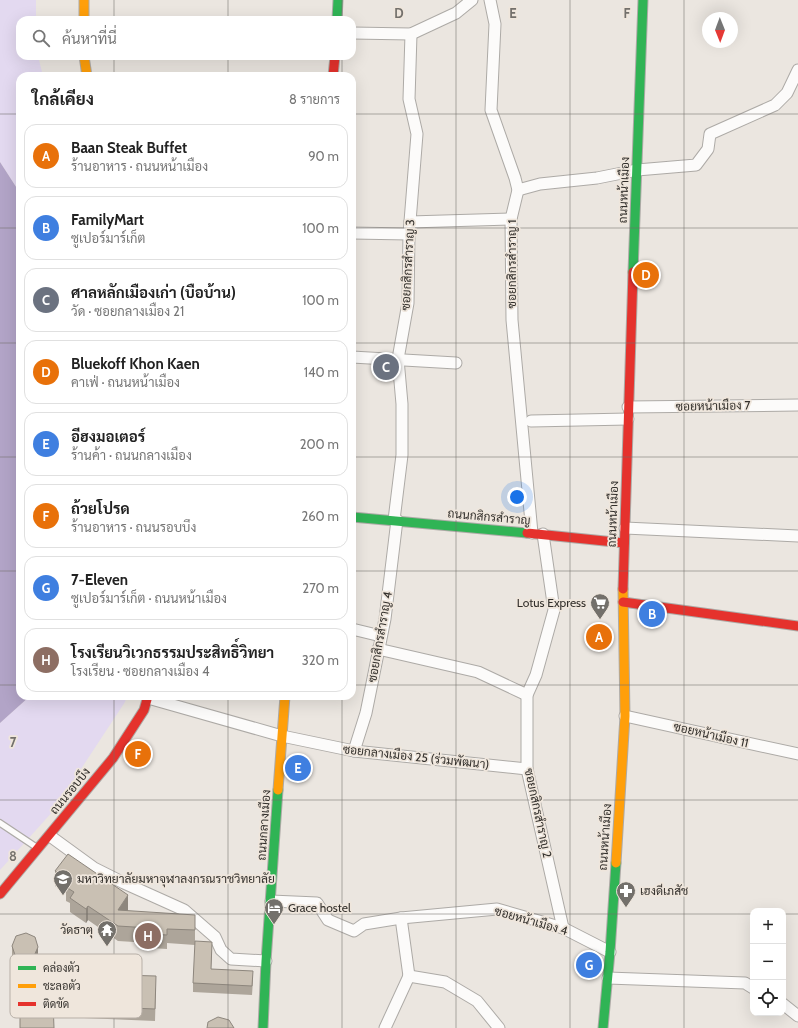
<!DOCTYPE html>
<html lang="th">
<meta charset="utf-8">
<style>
:root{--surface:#fff;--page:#f6f6f6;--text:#222;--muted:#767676;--line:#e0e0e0;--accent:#73706b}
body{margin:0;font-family:Cabin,Sarabun,sans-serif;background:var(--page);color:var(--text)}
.controls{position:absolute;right:12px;bottom:12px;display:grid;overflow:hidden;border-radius:8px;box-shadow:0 4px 16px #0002}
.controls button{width:36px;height:36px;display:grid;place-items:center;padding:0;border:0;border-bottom:1px solid var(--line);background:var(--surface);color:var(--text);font:20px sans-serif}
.compass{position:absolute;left:702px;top:12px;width:36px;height:36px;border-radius:50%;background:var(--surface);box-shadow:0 4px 16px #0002;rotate:179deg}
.you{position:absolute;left:517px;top:497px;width:14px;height:14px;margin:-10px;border:3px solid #fff;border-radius:50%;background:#1a73e8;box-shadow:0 0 0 6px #1a73e833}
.badge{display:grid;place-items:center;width:26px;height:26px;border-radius:50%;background:var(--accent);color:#fff;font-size:13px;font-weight:700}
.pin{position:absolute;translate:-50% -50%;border:2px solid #fff;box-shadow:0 1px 4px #0006}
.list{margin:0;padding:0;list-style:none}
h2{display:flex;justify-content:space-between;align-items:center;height:52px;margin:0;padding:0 16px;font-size:17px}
h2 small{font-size:13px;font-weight:400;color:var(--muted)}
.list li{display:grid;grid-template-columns:26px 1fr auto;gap:12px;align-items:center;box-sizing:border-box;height:64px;margin:0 8px 8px;padding:0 8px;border:1px solid var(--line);border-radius:12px}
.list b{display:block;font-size:15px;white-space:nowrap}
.list p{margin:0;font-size:13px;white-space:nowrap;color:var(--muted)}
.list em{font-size:13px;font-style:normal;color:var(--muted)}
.icon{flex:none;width:22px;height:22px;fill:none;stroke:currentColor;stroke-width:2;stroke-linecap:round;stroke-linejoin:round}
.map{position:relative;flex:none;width:798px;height:1028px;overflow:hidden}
.search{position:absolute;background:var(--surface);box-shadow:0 4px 16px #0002;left:16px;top:16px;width:340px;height:44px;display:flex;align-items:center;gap:10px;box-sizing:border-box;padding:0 14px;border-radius:12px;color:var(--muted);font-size:15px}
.panel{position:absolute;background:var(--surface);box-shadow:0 4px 16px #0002;left:16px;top:72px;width:340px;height:628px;border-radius:12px}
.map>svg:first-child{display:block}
.green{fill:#e3d9f0}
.water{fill:#b2a4c7}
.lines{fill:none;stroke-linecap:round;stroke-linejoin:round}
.lane-casing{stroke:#adaaa6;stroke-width:8}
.street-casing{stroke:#adaaa6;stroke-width:13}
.fast-casing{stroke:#adaaa6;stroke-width:11}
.slow-casing{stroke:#adaaa6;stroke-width:11}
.jam-casing{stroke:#adaaa6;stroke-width:11}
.lane{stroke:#fcfbfa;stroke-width:5.5}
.street{stroke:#fcfbfa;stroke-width:11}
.fast{stroke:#30b455;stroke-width:9}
.slow{stroke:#ff9f0a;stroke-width:9}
.jam{stroke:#e5322d;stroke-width:9}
.wall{fill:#ada59a}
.shaded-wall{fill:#8d867d}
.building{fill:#c9c0b3;stroke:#8d867d}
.grid{fill:none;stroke:#73706b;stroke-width:1;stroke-opacity:0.55}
.labels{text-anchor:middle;stroke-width:3.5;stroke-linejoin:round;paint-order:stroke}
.street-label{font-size:12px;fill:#33302c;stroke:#efe6dc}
.poi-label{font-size:12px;fill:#33302c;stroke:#efe6dc;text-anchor:start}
.key{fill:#efe6dc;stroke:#b7afa7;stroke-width:1}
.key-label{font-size:11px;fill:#33302c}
.grid-label{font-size:13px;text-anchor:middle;font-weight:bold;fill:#73706b;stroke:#efe6dc;stroke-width:3.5;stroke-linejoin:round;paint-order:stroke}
</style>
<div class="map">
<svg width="798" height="1028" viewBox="0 0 798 1028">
<rect width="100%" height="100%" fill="#ebe6e0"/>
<g class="green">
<polygon points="0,0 36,0 36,20 20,20 20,56 38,56 43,76 20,76 20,193 0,162"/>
<polygon points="30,696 127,696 125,702 54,810 0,870 0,723"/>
</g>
<polygon class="water" points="0,162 20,193 20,696 30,696 0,723"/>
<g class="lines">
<defs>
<polyline id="lane" points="0,823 36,847"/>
<g id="street">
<polyline points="490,0 495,24 491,110 515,178 518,190 511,219 512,320 532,533"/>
<polyline points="352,33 411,34 456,13 472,0"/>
<polyline points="518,190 540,184 597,178 637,170 696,165 708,149 710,134 775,105 787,93 798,70"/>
<polyline points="410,222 511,219"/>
<polyline points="352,233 409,234"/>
<polyline points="352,357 456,363"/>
<polyline points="628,407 798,405"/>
<polyline points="531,421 628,419"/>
<polyline points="394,520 402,455 402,404 398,359 408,303 409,234 417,134 409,99 411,34"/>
<polyline points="625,528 798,536"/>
<polyline points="543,534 554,610 536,675 527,695 527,769 563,928"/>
<polyline points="352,629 381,636"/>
<polyline points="378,649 478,672 527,695"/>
<polyline points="148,698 282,736 354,751 527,769"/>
<polyline points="625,716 798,754"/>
<polyline points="354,751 366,713 385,619 397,520"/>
<polyline points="50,836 94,868 124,883 184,910 215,937 221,950 231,959 266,961"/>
<polyline points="271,901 317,903 328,920 354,931 364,924 401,918 497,909 563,928 610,952"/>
<polyline points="401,918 409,976"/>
<polyline points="409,976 445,982 477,1001 499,1028"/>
<polyline points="608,978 745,983 753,988"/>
<polyline points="783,1004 798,1016"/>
<polyline points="385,1028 409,976"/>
</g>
<g id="fast">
<polyline points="337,20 338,0"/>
<polyline points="633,272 643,0"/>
<polyline points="352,517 527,533"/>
<polyline points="263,1028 266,961 278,790"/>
<polyline points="603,1028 610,952 616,863"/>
</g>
<g id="slow">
<polyline points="84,0 84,20"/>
<polyline points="84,56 87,76"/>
<polyline points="278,790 285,696"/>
<polyline points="616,863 625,716 623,589"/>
</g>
<g id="jam">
<polyline points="333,76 335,56"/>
<polyline points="527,533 624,543"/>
<polyline points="623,589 633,272"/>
<polyline points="623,602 798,626"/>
<polyline points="0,894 113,758 144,710 148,696"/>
</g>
</defs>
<use href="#lane" class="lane-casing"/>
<use href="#street" class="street-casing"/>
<use href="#fast" class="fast-casing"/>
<use href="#slow" class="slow-casing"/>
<use href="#jam" class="jam-casing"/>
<use href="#lane" class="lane"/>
<use href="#street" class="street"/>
<use href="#fast" class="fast"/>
<use href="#slow" class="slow"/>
<use href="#jam" class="jam"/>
</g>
<g class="wall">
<polygon points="55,871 128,910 128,911 195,929 195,945 167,943 167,949 150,948 150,943 118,941 88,920 86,923 70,912 70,903 66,901 66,893 55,886"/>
<polygon points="12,946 38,959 34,968 25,971 15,967 12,958"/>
<polygon points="212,951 211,969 253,980 252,995 193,992 193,983"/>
<polygon points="156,988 155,1021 84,1018 84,1006"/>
</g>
<g class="shaded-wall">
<polygon points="128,895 128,910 118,925 118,910"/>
<polygon points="88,906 88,920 86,923 86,909"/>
<polygon points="38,947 38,959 34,968 25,971 25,959"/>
</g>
<g class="building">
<polygon points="68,854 128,895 118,910 195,915 195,930 167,929 167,935 150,934 150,928 118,926 88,906 86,909 70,898 74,892 66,887 70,881 55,871"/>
<polygon points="26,933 35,937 38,947 34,956 25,959 15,955 12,946 16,936"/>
<polygon points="195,941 212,942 211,969 253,971 252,986 193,983"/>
<polygon points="85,974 156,976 155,1009 84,1006"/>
<polygon points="20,1002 53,1002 54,1028 20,1028"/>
<polygon points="218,1017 229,1020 234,1028 207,1028 208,1022"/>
</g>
<path class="grid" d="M114,0V20M228,0V20M342,0V20M456,0V1028M570,0V1028M684,0V1028M114,56V76M228,56V76M342,56V76M0,114H20M352,114H798M0,228H20M352,228H798M0,343H20M352,343H798M0,457H20M352,457H798M0,571H20M352,571H798M0,685H20M352,685H798M114,696V1028M228,696V1028M342,696V1028M0,800H798M0,914H753M783,914H798"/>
<defs>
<symbol id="supermarket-pin" viewBox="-11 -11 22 30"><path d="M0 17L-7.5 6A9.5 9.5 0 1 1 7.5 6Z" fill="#73706b" stroke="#efe6dc"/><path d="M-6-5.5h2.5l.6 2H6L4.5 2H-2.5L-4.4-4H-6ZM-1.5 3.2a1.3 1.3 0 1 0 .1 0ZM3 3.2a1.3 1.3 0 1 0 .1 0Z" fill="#fff"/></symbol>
<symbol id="university-pin" viewBox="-11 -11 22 30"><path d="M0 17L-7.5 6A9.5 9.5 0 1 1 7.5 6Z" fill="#73706b" stroke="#efe6dc"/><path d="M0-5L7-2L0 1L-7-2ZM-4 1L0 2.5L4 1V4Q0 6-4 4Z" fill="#fff"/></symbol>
<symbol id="pharmacy-pin" viewBox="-11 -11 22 30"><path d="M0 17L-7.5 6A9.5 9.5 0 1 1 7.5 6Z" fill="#73706b" stroke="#efe6dc"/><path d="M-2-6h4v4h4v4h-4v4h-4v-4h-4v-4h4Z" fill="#fff"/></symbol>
<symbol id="hotel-pin" viewBox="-11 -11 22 30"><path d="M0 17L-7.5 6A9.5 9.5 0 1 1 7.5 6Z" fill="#73706b" stroke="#efe6dc"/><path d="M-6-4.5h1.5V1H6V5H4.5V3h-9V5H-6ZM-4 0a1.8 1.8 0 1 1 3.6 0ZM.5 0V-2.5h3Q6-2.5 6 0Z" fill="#fff"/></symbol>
<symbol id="temple-pin" viewBox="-11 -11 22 30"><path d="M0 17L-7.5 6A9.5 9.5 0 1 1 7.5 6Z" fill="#73706b" stroke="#efe6dc"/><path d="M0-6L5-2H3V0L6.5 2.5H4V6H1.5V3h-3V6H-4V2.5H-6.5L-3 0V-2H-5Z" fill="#fff"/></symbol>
</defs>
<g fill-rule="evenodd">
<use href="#supermarket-pin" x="589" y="592" width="22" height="30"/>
<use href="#university-pin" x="52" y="868" width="22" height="30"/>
<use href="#pharmacy-pin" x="615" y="880" width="22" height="30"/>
<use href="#hotel-pin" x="263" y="897" width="22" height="30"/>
<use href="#temple-pin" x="96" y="919" width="22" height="30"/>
</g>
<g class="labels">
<g class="street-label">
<text transform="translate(624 190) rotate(-88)" y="4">ถนนหน้าเมือง</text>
<text transform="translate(512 264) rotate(-90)" y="4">ซอยกสิกรสำราญ 1</text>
<text transform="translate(408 265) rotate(-87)" y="4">ซอยกสิกรสำราญ 3</text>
<text transform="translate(713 406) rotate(-1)" y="4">ซอยหน้าเมือง 7</text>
<text transform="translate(613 514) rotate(-88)" y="4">ถนนหน้าเมือง</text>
<text transform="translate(489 517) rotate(5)" y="4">ถนนกสิกรสำราญ</text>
<text transform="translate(380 637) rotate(-80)" y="4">ซอยกสิกรสำราญ 4</text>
<text transform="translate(711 735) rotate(13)" y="4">ซอยหน้าเมือง 11</text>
<text transform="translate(416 757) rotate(6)" y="4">ซอยกลางเมือง 25 (ร่วมพัฒนา)</text>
<text transform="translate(70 791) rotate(-51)" y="4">ถนนรอบบึง</text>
<text transform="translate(538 813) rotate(78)" y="4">ซอยกสิกรสำราญ 2</text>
<text transform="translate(264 825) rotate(-86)" y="4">ถนนกลางเมือง</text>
<text transform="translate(605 837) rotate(-86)" y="4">ถนนหน้าเมือง</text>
<text transform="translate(531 921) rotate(16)" y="4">ซอยหน้าเมือง 4</text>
</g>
<g class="poi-label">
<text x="586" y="607" text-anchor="end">Lotus Express</text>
<text x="77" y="883">มหาวิทยาลัยมหาจุฬาลงกรณราชวิทยาลัย</text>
<text x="640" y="895">เฮงดีเภสัช</text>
<text x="288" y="912">Grace hostel</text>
<text x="93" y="934" text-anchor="end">วัดธาตุ</text>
</g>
</g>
<rect x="10" y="954" width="132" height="64" rx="6" class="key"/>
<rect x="18" y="966" width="18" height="4" fill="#30b455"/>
<rect x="18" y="984" width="18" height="4" fill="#ff9f0a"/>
<rect x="18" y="1002" width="18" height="4" fill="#e5322d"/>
<g class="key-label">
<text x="43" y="972">คล่องตัว</text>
<text x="43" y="990">ชะลอตัว</text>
<text x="43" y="1008">ติดขัด</text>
</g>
<g class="grid-label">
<text x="399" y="18">D</text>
<text x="513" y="18">E</text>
<text x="627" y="18">F</text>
<text x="13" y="747">7</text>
<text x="13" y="861">8</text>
</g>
</svg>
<div class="controls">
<button>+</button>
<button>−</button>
<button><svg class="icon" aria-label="locate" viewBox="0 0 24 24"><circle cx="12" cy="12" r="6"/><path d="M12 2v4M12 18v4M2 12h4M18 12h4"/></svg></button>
</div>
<svg class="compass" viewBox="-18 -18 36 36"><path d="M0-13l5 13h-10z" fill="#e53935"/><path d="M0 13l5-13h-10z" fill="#767676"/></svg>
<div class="you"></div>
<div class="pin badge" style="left:599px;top:637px;background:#e8710a">A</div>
<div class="pin badge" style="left:652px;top:614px;background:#3f7fe0">B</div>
<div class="pin badge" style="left:386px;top:367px;background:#6b7280">C</div>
<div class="pin badge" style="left:646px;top:275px;background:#e8710a">D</div>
<div class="pin badge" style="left:298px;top:768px;background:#3f7fe0">E</div>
<div class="pin badge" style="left:138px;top:754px;background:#e8710a">F</div>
<div class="pin badge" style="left:589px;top:965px;background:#3f7fe0">G</div>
<div class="pin badge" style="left:148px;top:936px;background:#8d6e63">H</div>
<div class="search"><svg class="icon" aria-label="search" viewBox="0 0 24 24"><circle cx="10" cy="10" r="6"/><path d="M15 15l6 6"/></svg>ค้นหาที่นี่</div>
<section class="panel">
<h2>ใกล้เคียง<small>8 รายการ</small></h2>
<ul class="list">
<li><span class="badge" style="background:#e8710a">A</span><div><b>Baan Steak Buffet</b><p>ร้านอาหาร · ถนนหน้าเมือง</p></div><em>90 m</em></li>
<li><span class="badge" style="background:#3f7fe0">B</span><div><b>FamilyMart</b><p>ซูเปอร์มาร์เก็ต</p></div><em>100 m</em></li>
<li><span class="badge" style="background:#6b7280">C</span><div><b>ศาลหลักเมืองเก่า (บือบ้าน)</b><p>วัด · ซอยกลางเมือง 21</p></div><em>100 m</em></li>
<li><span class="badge" style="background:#e8710a">D</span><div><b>Bluekoff Khon Kaen</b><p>คาเฟ่ · ถนนหน้าเมือง</p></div><em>140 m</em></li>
<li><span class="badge" style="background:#3f7fe0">E</span><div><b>อีฮงมอเตอร์</b><p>ร้านค้า · ถนนกลางเมือง</p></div><em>200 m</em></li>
<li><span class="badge" style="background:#e8710a">F</span><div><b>ถ้วยโปรด</b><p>ร้านอาหาร · ถนนรอบบึง</p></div><em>260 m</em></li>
<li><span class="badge" style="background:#3f7fe0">G</span><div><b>7-Eleven</b><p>ซูเปอร์มาร์เก็ต · ถนนหน้าเมือง</p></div><em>270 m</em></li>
<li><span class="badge" style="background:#8d6e63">H</span><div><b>โรงเรียนวิเวกธรรมประสิทธิ์วิทยา</b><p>โรงเรียน · ซอยกลางเมือง 4</p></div><em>320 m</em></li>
</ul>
</section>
</div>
